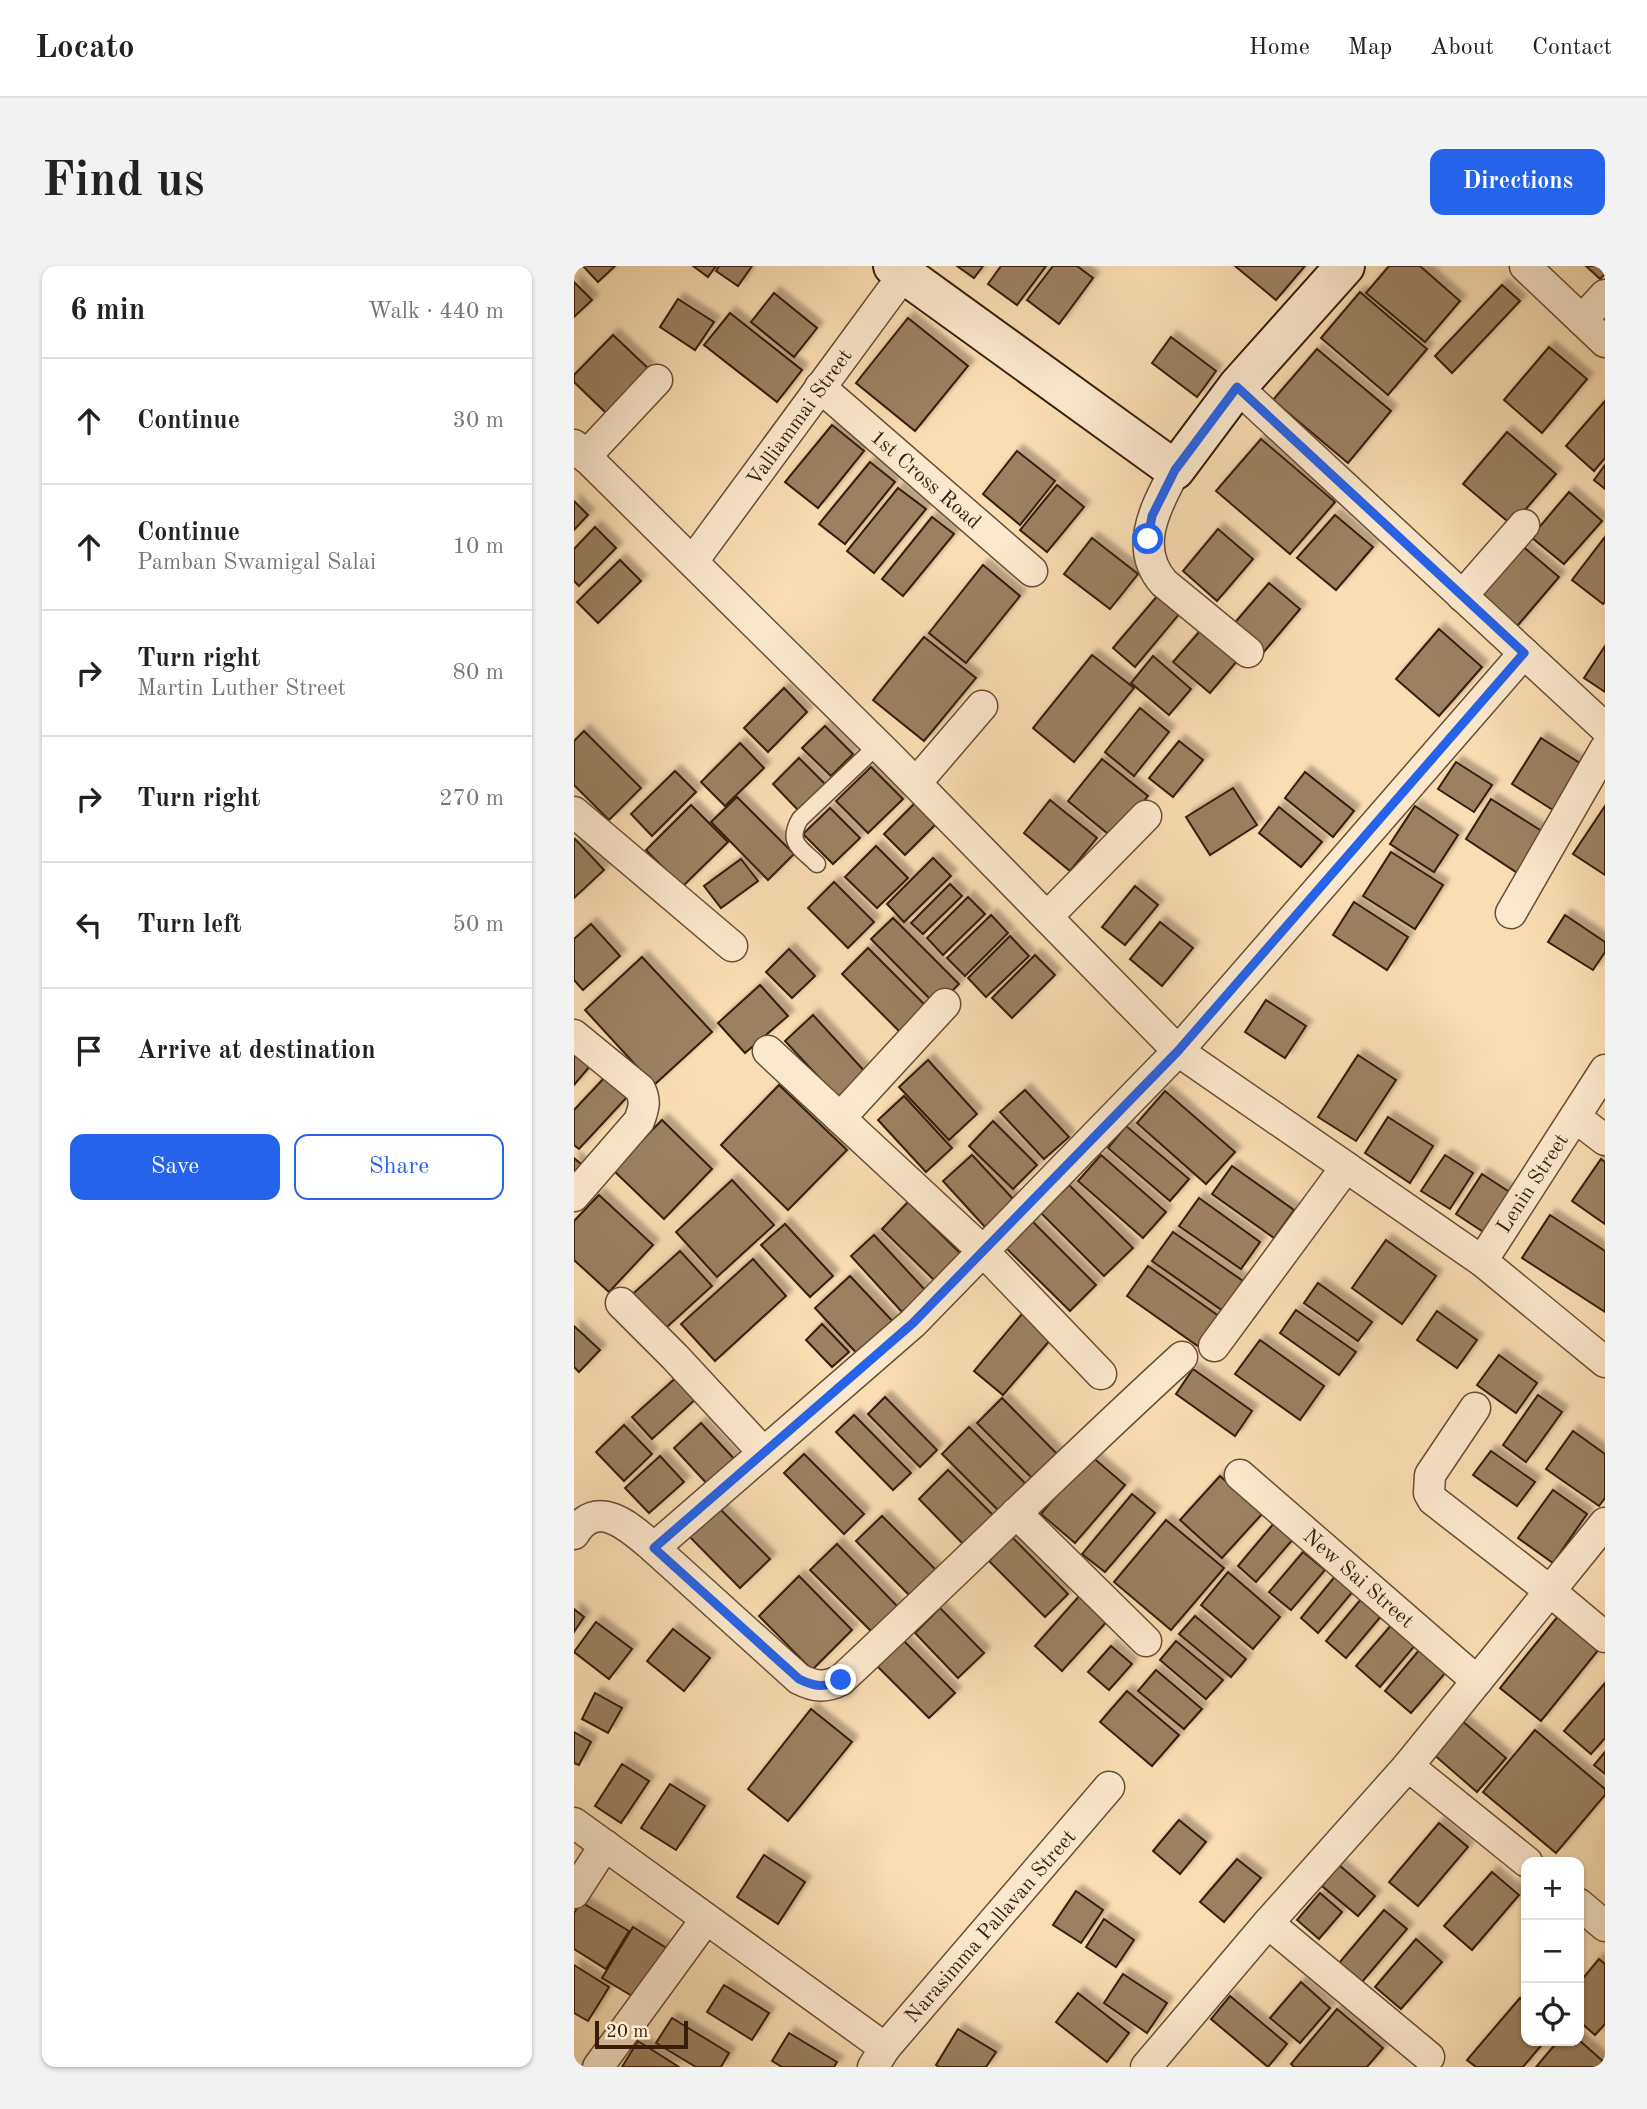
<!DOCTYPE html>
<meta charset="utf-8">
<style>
:root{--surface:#fff;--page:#f2f2f2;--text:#222;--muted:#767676;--line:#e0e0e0;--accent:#2563eb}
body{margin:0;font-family:"Old Standard TT",serif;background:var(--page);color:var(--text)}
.controls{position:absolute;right:21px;bottom:21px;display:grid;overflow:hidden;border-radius:14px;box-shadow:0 2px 5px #0004}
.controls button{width:63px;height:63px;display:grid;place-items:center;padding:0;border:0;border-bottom:2px solid var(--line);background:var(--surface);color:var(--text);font:35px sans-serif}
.scale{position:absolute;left:21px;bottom:18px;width:93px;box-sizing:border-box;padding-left:7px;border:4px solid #371e09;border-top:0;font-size:19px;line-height:24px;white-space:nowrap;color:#371e09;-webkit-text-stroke:5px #fce9cd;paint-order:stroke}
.stop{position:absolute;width:21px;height:21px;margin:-16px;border:5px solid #2563eb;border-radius:50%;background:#fff}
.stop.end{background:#2563eb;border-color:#fff;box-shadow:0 2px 7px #0008}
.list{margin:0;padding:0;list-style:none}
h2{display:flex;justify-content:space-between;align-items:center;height:91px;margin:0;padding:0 28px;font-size:30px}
h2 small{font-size:23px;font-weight:400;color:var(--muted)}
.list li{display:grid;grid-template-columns:46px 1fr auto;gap:21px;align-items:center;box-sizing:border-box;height:126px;padding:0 28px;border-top:2px solid var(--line)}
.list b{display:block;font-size:26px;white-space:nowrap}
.list p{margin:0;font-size:23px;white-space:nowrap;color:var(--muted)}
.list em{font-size:23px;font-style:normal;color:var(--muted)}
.actions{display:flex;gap:14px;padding:21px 28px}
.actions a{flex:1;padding:16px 0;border:2px solid var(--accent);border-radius:14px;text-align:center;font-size:24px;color:var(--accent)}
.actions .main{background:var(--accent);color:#fff}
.icon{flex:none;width:38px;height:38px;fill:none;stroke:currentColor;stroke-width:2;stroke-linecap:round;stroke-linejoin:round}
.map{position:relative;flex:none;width:1031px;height:1801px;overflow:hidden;border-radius:14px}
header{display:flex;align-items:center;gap:42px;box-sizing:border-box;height:98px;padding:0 35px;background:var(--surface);border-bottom:2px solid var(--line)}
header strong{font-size:33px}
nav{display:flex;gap:38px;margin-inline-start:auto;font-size:24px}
.intro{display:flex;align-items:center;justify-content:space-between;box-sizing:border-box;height:168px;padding:0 42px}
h1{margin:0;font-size:49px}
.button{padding:18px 32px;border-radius:14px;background:var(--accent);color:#fff;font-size:24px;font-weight:700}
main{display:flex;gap:42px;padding:0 42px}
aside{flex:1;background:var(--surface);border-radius:14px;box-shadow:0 2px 5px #0004}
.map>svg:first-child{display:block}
.building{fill:#9c8161;stroke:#371e09;stroke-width:2;filter:url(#shadow)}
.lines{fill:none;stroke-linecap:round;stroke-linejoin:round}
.lane-casing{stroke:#684e33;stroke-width:19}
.street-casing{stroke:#684e33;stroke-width:33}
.secondary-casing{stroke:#371e09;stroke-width:42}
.lane{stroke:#fce9cd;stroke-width:16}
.street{stroke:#fce9cd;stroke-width:30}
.secondary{stroke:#fce9cd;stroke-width:38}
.route{stroke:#2563eb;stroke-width:9}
.labels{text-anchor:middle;stroke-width:7;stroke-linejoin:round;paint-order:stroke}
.street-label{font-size:21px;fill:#371e09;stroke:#fce9cd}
</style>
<header>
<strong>Locato</strong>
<nav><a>Home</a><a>Map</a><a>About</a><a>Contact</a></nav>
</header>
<div class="intro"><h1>Find us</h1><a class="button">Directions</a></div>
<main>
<aside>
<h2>6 min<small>Walk · 440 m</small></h2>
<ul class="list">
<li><svg class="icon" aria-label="ahead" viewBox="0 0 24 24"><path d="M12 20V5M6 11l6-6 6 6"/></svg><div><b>Continue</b></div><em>30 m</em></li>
<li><svg class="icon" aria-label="ahead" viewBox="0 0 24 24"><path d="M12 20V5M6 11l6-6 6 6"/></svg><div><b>Continue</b><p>Pamban Swamigal Salai</p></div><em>10 m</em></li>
<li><svg class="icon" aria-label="right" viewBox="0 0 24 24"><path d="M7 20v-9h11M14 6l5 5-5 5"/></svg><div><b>Turn right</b><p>Martin Luther Street</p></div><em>80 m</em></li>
<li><svg class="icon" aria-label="right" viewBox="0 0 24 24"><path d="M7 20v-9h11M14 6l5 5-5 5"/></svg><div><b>Turn right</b></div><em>270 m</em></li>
<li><svg class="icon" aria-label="left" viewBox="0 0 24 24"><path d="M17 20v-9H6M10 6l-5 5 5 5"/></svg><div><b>Turn left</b></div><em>50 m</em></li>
<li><svg class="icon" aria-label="arrive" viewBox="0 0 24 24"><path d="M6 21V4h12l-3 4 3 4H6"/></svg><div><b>Arrive at destination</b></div></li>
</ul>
<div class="actions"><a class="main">Save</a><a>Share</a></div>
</aside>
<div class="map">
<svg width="1031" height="1801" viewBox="0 0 1031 1801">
<defs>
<filter id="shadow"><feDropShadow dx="6" dy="-6" stdDeviation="2" flood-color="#0004"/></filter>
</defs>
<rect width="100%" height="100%" fill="#faddb2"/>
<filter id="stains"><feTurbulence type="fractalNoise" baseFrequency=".00286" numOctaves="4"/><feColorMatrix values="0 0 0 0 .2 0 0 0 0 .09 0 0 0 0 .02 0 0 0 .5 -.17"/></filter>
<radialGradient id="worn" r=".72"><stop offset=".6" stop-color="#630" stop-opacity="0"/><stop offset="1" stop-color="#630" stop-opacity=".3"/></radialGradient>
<g class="building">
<polygon points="9,0 41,0 24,16"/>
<polygon points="119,0 142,0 134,11"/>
<polygon points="145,0 178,0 164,20 142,5"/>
<polygon points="383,0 409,0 400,12"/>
<polygon points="427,0 472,0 443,39 414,18"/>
<polygon points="479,0 503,0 519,12 485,58 453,34"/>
<polygon points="661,0 731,0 702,34"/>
<polygon points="815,0 846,0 886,35 851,76 792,27"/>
<polygon points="1012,0 1031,0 1031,8 1026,13"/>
<polygon points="0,16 18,34 0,51"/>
<polygon points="928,19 946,35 878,107 861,90"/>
<polygon points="786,26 853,83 814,129 747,72"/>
<polygon points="200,27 243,62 220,91 177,56"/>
<polygon points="104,33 140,56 121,84 86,61"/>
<polygon points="156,47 228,104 203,136 130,79"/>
<polygon points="334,52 394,100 341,165 282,117"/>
<polygon points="39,69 75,103 32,147 0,116 0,109"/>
<polygon points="597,71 642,105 623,131 578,97"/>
<polygon points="975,81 1013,113 968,167 930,134"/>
<polygon points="743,83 817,145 774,197 699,134"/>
<polygon points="1031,135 1031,192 1020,205 992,180"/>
<polygon points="258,159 290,185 244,242 211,216"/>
<polygon points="933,166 982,208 938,259 889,218"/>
<polygon points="687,173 761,236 716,288 642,225"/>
<polygon points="443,185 481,215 446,259 409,228"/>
<polygon points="296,196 321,216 271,278 245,258"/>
<polygon points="1031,199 1031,223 1020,214"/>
<polygon points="483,219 510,241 473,286 446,264"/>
<polygon points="324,222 352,243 300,307 273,285"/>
<polygon points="995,226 1028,255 990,298 957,271"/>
<polygon points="0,235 14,249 0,264"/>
<polygon points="761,249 799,281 762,324 723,292"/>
<polygon points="358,251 380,268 329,330 308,313"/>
<polygon points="21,261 42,282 5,320 0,315 0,283"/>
<polygon points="644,263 679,293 643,335 609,305"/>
<polygon points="1031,271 1031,336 1029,338 998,314"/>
<polygon points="518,272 564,308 536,343 490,308"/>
<polygon points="946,278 985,311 939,365 899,332"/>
<polygon points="46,294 67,315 24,357 3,336"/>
<polygon points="409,299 446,330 392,397 355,367"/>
<polygon points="695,317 726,343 689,387 658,360"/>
<polygon points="585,328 607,346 561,401 539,382"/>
<polygon points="632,358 668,389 636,427 599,396"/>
<polygon points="865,363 908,401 865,450 822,413"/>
<polygon points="350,371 402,412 350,475 299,434"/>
<polygon points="1031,380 1031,426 1010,412"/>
<polygon points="518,389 560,422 500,496 459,462"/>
<polygon points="579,390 617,423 595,449 557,417"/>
<polygon points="210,422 233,446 194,486 170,462"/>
<polygon points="566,442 595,466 560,510 531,486"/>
<polygon points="251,460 279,488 257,510 228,482"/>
<polygon points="10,465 67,522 35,554 0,519 0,475"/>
<polygon points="967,472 1012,501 982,546 938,518"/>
<polygon points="605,475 629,494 599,531 575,512"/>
<polygon points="166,477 190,502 151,540 127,516"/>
<polygon points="225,492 252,519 225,545 199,518"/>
<polygon points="528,493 574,530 539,572 494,535"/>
<polygon points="882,496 918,519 900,546 864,523"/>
<polygon points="297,501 329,533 294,567 262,535"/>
<polygon points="101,505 122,526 78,570 57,548"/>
<polygon points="731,506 780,545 759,571 711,532"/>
<polygon points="659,522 683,559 636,589 612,551"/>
<polygon points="163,531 220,588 194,614 137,556"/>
<polygon points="917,533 974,569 948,610 892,573"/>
<polygon points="476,534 523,572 496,605 450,567"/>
<polygon points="341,537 362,558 331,589 310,568"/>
<polygon points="117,539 154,576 108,621 72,584"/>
<polygon points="841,540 884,569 860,606 816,578"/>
<polygon points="1031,540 1031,609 999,588"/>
<polygon points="705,541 748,576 727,601 685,567"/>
<polygon points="256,542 286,572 259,598 229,568"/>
<polygon points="1,573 30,604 0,632 0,574"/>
<polygon points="302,580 334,612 303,642 271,611"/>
<polygon points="817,586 869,619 841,663 789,630"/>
<polygon points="359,592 377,610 330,656 313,638"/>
<polygon points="167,593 184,615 147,642 130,620"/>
<polygon points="260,616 300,656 274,682 234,642"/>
<polygon points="376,618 388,630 349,668 337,657"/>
<polygon points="561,620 584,639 551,679 528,661"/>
<polygon points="394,631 411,648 369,689 353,672"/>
<polygon points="780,636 834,671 813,704 759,669"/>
<polygon points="417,649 434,667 391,710 373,692"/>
<polygon points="991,649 1031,676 1031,686 1019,704 974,676"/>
<polygon points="319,652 385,718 363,740 297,673"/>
<polygon points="586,656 619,682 588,720 556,693"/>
<polygon points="17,658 46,690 9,724 0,714 0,673"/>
<polygon points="436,670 455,690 412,731 394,712"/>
<polygon points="294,682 355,743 329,769 268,708"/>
<polygon points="215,683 241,710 218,732 192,706"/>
<polygon points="461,689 481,709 438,752 418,732"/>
<polygon points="68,691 138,766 80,819 11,744"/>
<polygon points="186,719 214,750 171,787 144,757"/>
<polygon points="692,734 732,760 711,792 671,766"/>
<polygon points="239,749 294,809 266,834 211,775"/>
<polygon points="0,786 16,800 0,819"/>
<polygon points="784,789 822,814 782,875 744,851"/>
<polygon points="354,794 403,848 375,874 325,821"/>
<polygon points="32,810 54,830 5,883 0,879 0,844"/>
<polygon points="205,819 273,884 214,944 147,879"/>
<polygon points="451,824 495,871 470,893 426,846"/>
<polygon points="591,825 661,886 632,918 563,857"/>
<polygon points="330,830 378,882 352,906 304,854"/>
<polygon points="814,851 859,880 836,917 791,887"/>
<polygon points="88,854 138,903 90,953 39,904"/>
<polygon points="419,855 463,899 439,923 395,880"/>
<polygon points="552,860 615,913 596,935 534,882"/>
<polygon points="398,889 440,934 411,961 369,915"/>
<polygon points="527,889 592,946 569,972 504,915"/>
<polygon points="871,889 899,907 876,943 847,925"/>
<polygon points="0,892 13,903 0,918"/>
<polygon points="1027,893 1031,896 1031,958 998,935"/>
<polygon points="658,900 720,944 700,972 638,928"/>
<polygon points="908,908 937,927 911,967 882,948"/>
<polygon points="158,914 200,959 143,1011 102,966"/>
<polygon points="495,919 559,982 530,1010 467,947"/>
<polygon points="25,929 79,979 35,1026 0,994 0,955"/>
<polygon points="625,932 686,976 667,1003 605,960"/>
<polygon points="334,936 389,990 362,1016 308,963"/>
<polygon points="976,949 1031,985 1031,1046 948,992"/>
<polygon points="456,953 522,1019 496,1045 429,979"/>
<polygon points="211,958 259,1010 236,1031 187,979"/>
<polygon points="599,966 669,1015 649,1045 578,995"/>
<polygon points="300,969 352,1025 328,1046 277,990"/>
<polygon points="812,974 862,1010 828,1058 778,1022"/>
<polygon points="106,985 138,1020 83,1070 51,1035"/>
<polygon points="179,993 212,1030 141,1095 107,1058"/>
<polygon points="574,1000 649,1053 628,1083 553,1030"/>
<polygon points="276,1010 325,1062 289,1094 241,1042"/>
<polygon points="744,1017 798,1056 784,1075 730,1037"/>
<polygon points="722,1044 782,1086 765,1109 706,1067"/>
<polygon points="863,1045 903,1074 883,1102 843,1074"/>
<polygon points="448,1048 477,1073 429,1129 400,1105"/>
<polygon points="248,1058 275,1086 258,1101 232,1074"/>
<polygon points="0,1060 26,1084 5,1106 0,1101"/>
<polygon points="686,1074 750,1120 726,1154 661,1108"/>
<polygon points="925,1089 963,1117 942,1147 903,1119"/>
<polygon points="619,1103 678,1145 661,1170 602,1128"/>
<polygon points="104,1110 124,1131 78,1173 58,1151"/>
<polygon points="964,1129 988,1146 952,1196 929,1179"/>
<polygon points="311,1131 363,1184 346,1201 294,1148"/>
<polygon points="428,1132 488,1193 463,1217 403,1157"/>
<polygon points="280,1149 337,1207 319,1224 262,1166"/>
<polygon points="127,1157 163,1196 136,1221 100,1182"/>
<polygon points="50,1159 78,1188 50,1215 22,1186"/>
<polygon points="395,1161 455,1221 428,1248 368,1188"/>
<polygon points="999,1165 1031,1188 1031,1232 1025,1240 972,1203"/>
<polygon points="917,1185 961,1216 943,1240 899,1209"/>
<polygon points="230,1188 290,1248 270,1268 210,1207"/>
<polygon points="516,1189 551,1219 501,1277 467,1248"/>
<polygon points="86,1190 110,1216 75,1247 51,1222"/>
<polygon points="374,1204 421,1251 391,1280 345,1233"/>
<polygon points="646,1210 688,1248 648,1292 606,1254"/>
<polygon points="979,1224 1013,1248 979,1297 944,1272"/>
<polygon points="558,1228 581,1247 531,1306 508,1288"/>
<polygon points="140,1237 196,1293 166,1322 111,1266"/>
<polygon points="308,1250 364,1306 337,1331 282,1275"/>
<polygon points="592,1254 650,1302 597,1364 540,1316"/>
<polygon points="701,1256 720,1272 682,1316 664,1300"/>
<polygon points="438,1271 494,1328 471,1351 415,1295"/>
<polygon points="263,1278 324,1341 298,1366 236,1304"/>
<polygon points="729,1286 751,1304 717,1344 695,1326"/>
<polygon points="654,1306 706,1351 679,1383 627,1339"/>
<polygon points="763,1308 781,1323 744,1367 727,1352"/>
<polygon points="225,1310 278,1364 238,1404 185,1350"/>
<polygon points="507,1328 535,1353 488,1405 461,1380"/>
<polygon points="788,1332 808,1349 772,1392 752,1375"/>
<polygon points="366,1342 410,1387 384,1412 341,1367"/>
<polygon points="0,1343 10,1351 0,1366"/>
<polygon points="985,1349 1026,1382 967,1455 926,1422"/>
<polygon points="621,1350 672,1393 657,1411 605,1368"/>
<polygon points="22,1356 58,1383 35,1413 0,1386"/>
<polygon points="819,1357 843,1377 806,1421 782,1400"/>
<polygon points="99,1363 136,1392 110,1425 73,1395"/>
<polygon points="329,1374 381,1427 355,1452 303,1400"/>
<polygon points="602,1375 649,1414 632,1433 586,1394"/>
<polygon points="537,1380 558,1398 535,1424 514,1406"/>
<polygon points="846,1383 873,1405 837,1447 811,1425"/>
<polygon points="582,1404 628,1443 610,1463 564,1425"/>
<polygon points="1031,1417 1031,1472 1017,1488 990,1465"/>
<polygon points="553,1425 605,1469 578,1500 526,1456"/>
<polygon points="21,1427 48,1442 34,1467 8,1453"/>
<polygon points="237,1443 278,1476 214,1555 174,1523"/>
<polygon points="887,1454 932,1492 903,1526 859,1488"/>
<polygon points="961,1464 1031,1523 1031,1529 982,1587 909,1526"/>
<polygon points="0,1466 17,1476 5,1499 0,1497"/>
<polygon points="1031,1486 1031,1508 1020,1499"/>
<polygon points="48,1498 75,1515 47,1557 21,1540"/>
<polygon points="96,1518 131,1540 102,1584 67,1562"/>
<polygon points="605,1554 632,1576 606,1608 579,1585"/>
<polygon points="865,1557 894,1581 844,1640 815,1616"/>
<polygon points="190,1589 231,1616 204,1658 163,1631"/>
<polygon points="663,1593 687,1612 650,1656 626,1636"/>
<polygon points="765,1599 801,1630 784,1650 748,1620"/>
<polygon points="918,1606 945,1629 898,1684 870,1660"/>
<polygon points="502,1625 529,1644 507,1677 479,1659"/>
<polygon points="746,1627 768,1646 745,1673 723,1654"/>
<polygon points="7,1636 55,1665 32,1703 0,1683 0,1647"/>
<polygon points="810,1644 833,1663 788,1716 765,1697"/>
<polygon points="530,1653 560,1674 542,1701 512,1681"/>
<polygon points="59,1661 94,1683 63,1733 28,1712"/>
<polygon points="842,1673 868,1696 827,1743 801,1721"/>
<polygon points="1025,1693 1031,1698 1031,1758 1021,1769 1005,1755 1005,1717"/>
<polygon points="0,1699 35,1721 14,1755 0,1747"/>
<polygon points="549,1708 593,1737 573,1767 530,1737"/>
<polygon points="727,1716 756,1742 726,1777 696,1752"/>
<polygon points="150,1719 195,1747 178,1774 133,1746"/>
<polygon points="504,1727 555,1767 533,1796 482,1756"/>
<polygon points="656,1730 713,1778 694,1801 637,1753"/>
<polygon points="946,1732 952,1737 952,1775 971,1775 949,1801 902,1801 893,1794"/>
<polygon points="763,1743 809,1782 793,1801 720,1801 717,1798"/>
<polygon points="98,1752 155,1787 147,1801 122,1801 82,1777"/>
<polygon points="384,1763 422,1786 412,1801 365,1801 362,1799"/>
<polygon points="215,1767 263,1796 260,1801 208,1801 198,1795"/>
<polygon points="1005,1774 1031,1797 1031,1801 962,1801 984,1775"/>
<polygon points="64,1775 105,1801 48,1801"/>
</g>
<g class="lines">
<defs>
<path id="lane" d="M243,598C227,582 212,577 226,553L304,479"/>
<g id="street">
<polyline points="951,0 1031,76"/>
<polyline points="1008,54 1031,29"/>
<polyline points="246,121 458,305"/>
<polyline points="663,121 1031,462"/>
<polyline points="0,179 317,492 604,785 908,995 1031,1096"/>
<polyline points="11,191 83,114"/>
<path d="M601,204C583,240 558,281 590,317L674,386"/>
<polyline points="119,295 336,0"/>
<polyline points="888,330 950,259"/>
<polyline points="342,517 408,440"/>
<polyline points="0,546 158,680"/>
<polyline points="937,647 1031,483"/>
<polyline points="473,651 572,550"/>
<path d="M0,769L66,823C72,835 70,842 65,855L0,930"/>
<polyline points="194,785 408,984 527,1108"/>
<polyline points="1001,851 1031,874"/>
<polyline points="266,852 371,738"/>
<polyline points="908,995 1031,804"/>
<polyline points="47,1037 101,1091 189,1186"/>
<polyline points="640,1080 772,901"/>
<polyline points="901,1142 856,1209 855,1227 859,1234 976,1325 1031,1371"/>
<polyline points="666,1209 903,1415"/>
<polyline points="442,1247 572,1375"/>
<path d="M0,1268C23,1230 57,1262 80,1282L339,1057L604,785L950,387"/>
<path d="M80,1282L225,1413C241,1421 251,1422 267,1414C382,1307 493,1196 608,1091"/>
<polyline points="834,1500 953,1596"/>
<polyline points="0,1557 311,1782"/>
<polyline points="0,1627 31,1579"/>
<polyline points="1005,1638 1031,1660"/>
<polyline points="694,1657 855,1791"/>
<polyline points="24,1801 132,1653"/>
<polyline points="299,1801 311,1782 535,1521"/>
<polyline points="572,1801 694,1657 834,1500 1031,1257"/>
</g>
<polyline id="secondary" points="319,0 601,204 663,121 771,0"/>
</defs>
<use href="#lane" class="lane-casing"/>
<use href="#street" class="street-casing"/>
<use href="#secondary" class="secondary-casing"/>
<use href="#lane" class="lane"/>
<use href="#street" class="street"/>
<use href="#secondary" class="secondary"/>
</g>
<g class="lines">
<path class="route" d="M267,1414C251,1422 241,1421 225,1413L80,1282L339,1057L604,785L950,387L663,121L601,204L578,250L574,273"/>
</g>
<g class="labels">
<g class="street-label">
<text transform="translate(225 151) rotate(-54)" y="7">Valliammai Street</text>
<text transform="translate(352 213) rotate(41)" y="7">1st Cross Road</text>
<text transform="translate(958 917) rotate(-57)" y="7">Lenin Street</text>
<text transform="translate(785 1312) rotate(41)" y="7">New Sai Street</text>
<text transform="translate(416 1660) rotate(-49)" y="7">Narasimma Pallavan Street</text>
</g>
</g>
<rect width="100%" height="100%" filter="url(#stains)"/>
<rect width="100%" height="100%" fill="url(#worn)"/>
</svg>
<div class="controls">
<button>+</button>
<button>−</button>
<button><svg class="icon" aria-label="locate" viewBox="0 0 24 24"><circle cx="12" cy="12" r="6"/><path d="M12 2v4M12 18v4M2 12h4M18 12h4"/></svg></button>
</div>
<div class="scale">20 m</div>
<div class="stop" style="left:574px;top:273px"></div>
<div class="stop end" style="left:267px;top:1414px"></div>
</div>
</main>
